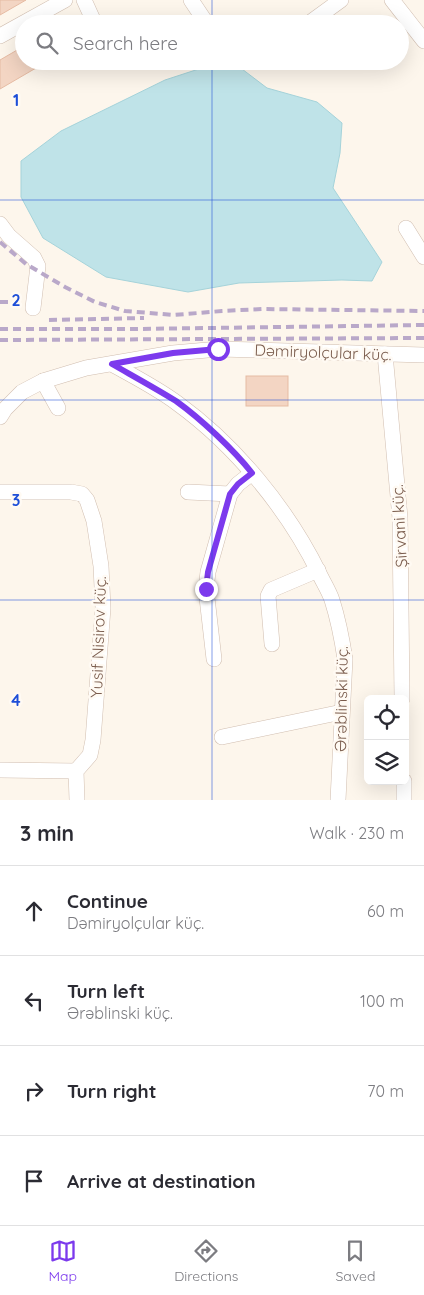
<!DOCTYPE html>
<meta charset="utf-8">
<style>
:root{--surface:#fff;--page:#f2f2f3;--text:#2b2b33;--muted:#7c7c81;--line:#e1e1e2;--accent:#7c3aed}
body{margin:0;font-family:Quicksand,sans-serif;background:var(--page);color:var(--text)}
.controls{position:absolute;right:15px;bottom:15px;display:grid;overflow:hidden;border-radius:8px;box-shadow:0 5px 20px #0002}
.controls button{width:45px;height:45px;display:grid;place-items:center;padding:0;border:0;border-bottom:1px solid var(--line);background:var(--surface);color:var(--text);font:25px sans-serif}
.stop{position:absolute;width:15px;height:15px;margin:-11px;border:4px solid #7c3aed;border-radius:50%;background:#fff}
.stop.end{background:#7c3aed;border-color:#fff;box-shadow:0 1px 5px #0008}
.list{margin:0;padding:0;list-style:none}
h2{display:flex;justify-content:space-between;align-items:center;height:65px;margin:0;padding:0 20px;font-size:21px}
h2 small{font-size:16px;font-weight:400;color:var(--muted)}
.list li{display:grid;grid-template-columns:32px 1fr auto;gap:15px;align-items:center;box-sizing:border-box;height:90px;padding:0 20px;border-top:1px solid var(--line)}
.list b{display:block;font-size:19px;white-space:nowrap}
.list p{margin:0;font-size:16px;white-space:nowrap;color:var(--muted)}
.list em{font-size:16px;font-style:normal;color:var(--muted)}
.icon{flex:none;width:28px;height:28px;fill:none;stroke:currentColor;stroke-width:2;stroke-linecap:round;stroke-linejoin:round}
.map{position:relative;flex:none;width:424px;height:800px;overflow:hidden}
.search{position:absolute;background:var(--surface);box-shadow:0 5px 20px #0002;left:15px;right:15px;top:15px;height:55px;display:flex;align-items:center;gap:12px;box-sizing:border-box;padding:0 18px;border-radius:28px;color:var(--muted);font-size:19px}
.sheet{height:425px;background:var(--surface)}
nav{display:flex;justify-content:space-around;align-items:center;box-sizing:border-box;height:70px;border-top:1px solid var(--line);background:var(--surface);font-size:14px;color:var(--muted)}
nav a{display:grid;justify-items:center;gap:2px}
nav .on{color:var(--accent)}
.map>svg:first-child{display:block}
.water{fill:#bfe3e8;stroke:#a5d3da}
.building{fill:#f3d5c3;stroke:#e6bba3}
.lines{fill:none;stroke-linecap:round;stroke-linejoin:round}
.minor-casing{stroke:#d1beb0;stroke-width:16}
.minor{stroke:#fff;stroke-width:15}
.rail{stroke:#b9a8c9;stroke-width:4;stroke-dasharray:8 5;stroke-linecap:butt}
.route{stroke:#7c3aed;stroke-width:6}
.grid{fill:none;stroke:#1d4ed8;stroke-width:1;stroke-opacity:0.55}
.labels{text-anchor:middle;stroke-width:5;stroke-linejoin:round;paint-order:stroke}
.street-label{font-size:16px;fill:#7a5c4d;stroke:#fffaf3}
.grid-label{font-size:16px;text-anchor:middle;font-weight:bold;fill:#1d4ed8;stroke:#fffaf3;stroke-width:5;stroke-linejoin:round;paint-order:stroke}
</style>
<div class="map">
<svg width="424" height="800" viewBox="0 0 424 800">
<rect width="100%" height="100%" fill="#fdf6ec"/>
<polygon class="water" points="211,65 242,69 267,88 317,102 342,123 340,153 333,188 382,262 372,281 342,280 239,283 188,292 106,277 43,238 21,197 21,161 61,131 165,80"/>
<g class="building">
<polygon points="0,0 26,0 0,15"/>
<polygon points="24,46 24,61 48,61 0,89 0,60"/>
<rect x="246" y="376" width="42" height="30"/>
</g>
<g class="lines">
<defs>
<g id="minor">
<polyline points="84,0 95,24"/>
<polyline points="191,0 207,24"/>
<polyline points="392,0 424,41"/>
<polyline points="308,24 341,0"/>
<polyline points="0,36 65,0"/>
<polyline points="0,224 9,236 34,258 38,266 33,308"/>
<polyline points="406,228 424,257"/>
<polyline points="385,354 400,518 402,699"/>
<path d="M112,364C133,376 157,388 177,403C235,445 287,508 319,573C323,582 329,591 332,600C338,619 342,639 345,659L338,800"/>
<polyline points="43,381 58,408"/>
<polyline points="0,417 5,409 22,392 43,381 86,368 173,353 219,349 424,355"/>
<polyline points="0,492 71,492 82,494 87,500 94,521 101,566 103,608 93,740 90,755 76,771 77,800"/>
<polyline points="188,492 230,494"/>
<polyline points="272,644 268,596 271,590 318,570"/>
<polyline points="214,659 206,589 208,572 230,494 238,484 252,473"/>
<polyline points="222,737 342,712"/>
<polyline points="0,770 76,771"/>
<polyline points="404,781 404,800"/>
</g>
</defs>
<use href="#minor" class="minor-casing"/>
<use href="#minor" class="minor"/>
<g class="rail">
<polyline points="0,242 26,264 65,287 95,302 125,311 174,315 222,311 263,309 424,311"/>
<polyline points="0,302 8,302"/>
<polyline points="49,320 144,318"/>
<polyline points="0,329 136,329 424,325"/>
<polyline points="0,340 424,338"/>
</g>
</g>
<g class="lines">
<path class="route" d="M206,589L208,572L230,494L238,484L252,473C233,449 201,419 176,401C155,388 133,376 112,364L173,353L218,349"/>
</g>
<path class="grid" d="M212,0V24M212,61V800M0,200H424M0,400H424M0,600H424"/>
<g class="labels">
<g class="street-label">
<text transform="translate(323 352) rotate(2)" y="6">Dəmiryolçular küç.</text>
<text transform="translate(399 526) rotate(-93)" y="6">Şirvani küç.</text>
<text transform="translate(98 637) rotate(-88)" y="6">Yusif Nisirov küç.</text>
<text transform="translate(341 699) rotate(-89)" y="6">Ərəblinski küç.</text>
</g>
</g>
<g class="grid-label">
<text x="16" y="106">1</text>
<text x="16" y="306">2</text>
<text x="16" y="506">3</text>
<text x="16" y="706">4</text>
</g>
</svg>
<div class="controls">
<button><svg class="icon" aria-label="locate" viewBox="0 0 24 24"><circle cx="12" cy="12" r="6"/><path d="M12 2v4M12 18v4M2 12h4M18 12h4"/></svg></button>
<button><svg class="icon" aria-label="layers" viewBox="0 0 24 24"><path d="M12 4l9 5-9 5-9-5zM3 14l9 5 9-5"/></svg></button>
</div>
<div class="stop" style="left:218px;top:349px"></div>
<div class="stop end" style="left:206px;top:589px"></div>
<div class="search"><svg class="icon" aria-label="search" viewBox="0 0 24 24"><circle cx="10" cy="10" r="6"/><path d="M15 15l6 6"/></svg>Search here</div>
</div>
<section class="sheet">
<h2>3 min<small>Walk · 230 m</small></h2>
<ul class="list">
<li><svg class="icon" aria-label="ahead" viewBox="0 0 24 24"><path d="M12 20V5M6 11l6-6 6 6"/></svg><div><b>Continue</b><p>Dəmiryolçular küç.</p></div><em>60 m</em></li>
<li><svg class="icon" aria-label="left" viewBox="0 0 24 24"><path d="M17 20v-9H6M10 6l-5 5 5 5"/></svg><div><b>Turn left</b><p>Ərəblinski küç.</p></div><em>100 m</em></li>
<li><svg class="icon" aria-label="right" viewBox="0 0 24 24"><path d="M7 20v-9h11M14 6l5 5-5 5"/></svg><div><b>Turn right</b></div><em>70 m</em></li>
<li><svg class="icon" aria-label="arrive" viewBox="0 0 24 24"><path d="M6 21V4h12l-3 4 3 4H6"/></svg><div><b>Arrive at destination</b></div></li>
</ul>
</section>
<nav>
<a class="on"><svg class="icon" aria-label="map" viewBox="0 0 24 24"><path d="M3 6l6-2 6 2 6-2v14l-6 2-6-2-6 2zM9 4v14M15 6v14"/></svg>Map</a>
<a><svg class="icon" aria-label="directions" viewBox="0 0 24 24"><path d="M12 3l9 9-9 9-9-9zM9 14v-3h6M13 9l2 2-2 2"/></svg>Directions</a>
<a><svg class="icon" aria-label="saved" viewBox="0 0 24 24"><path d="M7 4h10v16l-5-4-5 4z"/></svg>Saved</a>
</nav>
